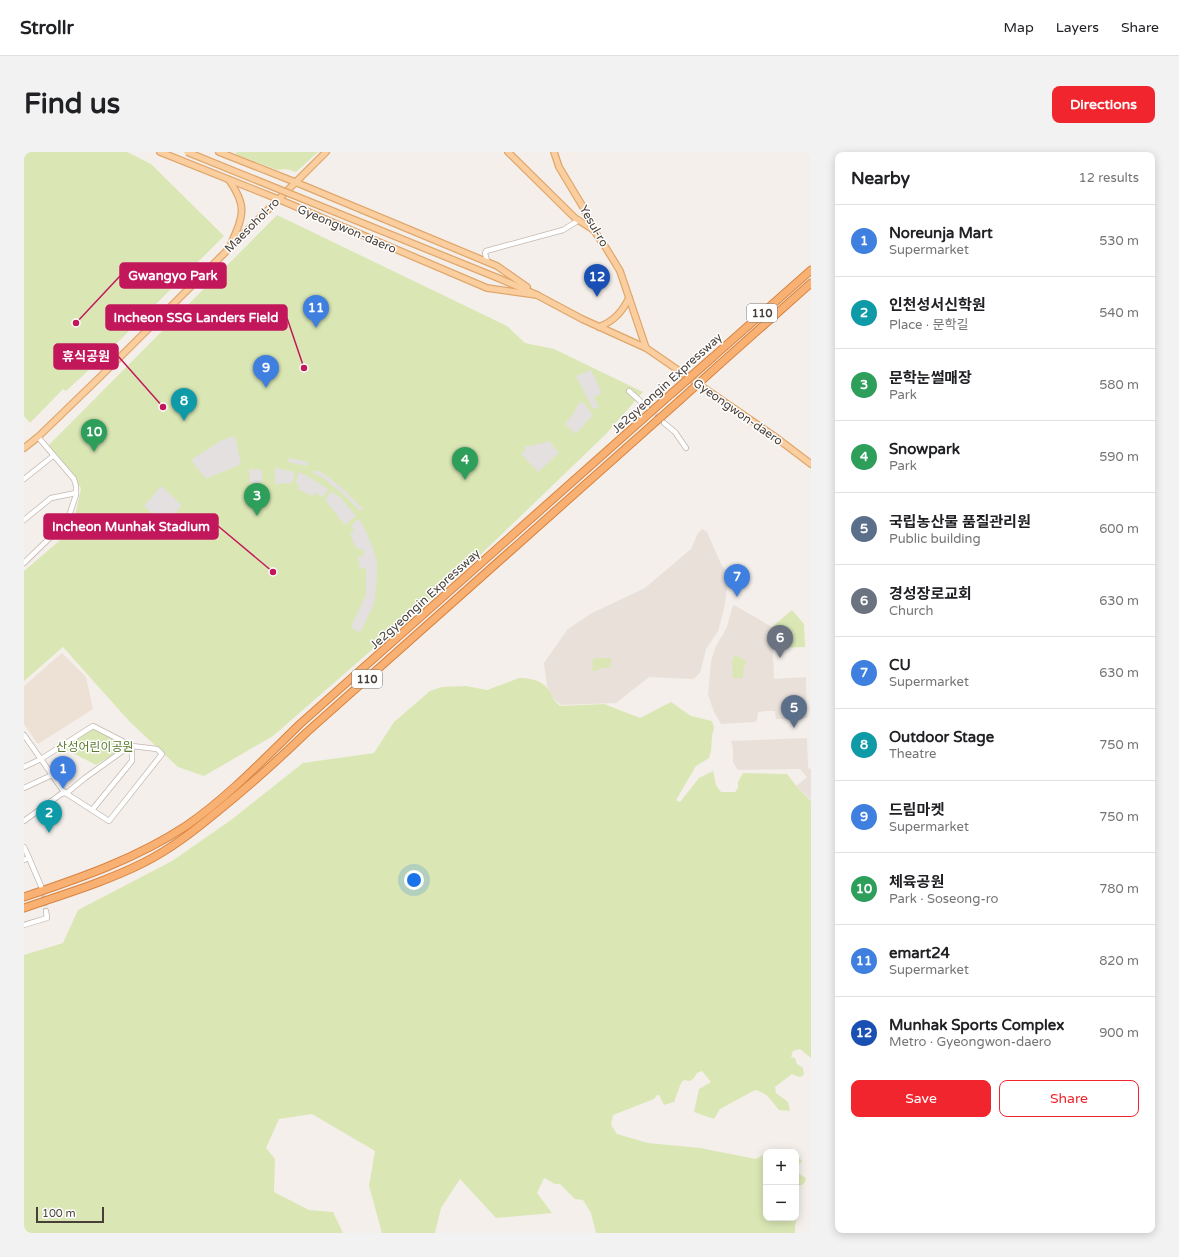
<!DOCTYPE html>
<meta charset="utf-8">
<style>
:root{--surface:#fff;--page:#f2f2f2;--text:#202124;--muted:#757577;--line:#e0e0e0;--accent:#f1252e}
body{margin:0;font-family:"Varela Round","Noto Sans KR",sans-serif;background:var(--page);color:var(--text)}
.controls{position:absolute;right:12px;bottom:12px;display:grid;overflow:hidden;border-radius:8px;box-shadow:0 2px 10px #0003}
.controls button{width:36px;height:36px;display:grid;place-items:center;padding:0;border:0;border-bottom:1px solid var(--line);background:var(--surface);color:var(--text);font:20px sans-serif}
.scale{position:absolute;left:12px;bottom:10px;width:68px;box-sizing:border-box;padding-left:4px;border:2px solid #483f38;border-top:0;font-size:11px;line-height:14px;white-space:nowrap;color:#483f38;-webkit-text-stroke:3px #fff;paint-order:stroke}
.you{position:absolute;left:390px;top:728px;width:14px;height:14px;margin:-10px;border:3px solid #fff;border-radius:50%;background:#1a73e8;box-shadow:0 0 0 6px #1a73e833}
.badge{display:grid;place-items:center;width:26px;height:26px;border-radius:50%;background:var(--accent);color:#fff;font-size:13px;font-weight:700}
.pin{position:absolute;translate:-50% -33px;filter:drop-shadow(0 1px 2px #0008)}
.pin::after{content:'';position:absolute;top:21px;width:14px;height:12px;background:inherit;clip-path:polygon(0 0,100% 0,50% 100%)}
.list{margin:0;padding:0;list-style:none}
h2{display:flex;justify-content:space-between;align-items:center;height:52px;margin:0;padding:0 16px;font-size:17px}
h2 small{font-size:13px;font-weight:400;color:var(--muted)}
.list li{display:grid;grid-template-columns:26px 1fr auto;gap:12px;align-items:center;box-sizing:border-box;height:72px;padding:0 16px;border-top:1px solid var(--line)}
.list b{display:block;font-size:15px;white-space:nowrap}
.list p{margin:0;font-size:13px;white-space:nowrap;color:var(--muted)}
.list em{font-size:13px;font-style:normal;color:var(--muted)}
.actions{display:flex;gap:8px;padding:12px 16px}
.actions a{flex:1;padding:9px 0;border:1px solid var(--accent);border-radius:8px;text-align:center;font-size:14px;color:var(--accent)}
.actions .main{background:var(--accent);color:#fff}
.map{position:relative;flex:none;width:787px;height:1081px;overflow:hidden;border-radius:8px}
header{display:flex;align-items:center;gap:24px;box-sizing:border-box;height:56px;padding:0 20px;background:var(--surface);border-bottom:1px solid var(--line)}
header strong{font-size:19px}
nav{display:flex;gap:22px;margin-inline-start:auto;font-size:14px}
.intro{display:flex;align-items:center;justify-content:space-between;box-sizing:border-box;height:96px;padding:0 24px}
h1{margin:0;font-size:28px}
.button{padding:10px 18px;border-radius:8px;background:var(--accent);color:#fff;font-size:14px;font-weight:700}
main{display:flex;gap:24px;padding:0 24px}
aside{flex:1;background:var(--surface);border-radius:8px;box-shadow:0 2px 10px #0003}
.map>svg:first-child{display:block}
.residential{fill:#e8e0d9}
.education{fill:#ede1d5}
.green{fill:#dae7b5}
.parking{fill:#e3e0df}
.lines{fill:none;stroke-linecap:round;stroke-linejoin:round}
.minor-tunnel{stroke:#d2ccc6;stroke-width:4.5;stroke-dasharray:4.5 2;stroke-linecap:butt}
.minor-casing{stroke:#c3b8b0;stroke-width:6}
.major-casing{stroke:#e0a76d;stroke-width:8}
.highway-casing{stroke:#d88341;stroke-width:9}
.minor{stroke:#fff;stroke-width:4.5}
.major{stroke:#face9e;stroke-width:5.5}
.highway{stroke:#f8b172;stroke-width:7}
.major-bridge-casing{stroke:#e0a76d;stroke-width:8;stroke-linecap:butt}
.highway-bridge-casing{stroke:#d88341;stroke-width:9;stroke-linecap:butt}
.major-bridge{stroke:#face9e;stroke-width:5.5}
.highway-bridge{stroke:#f8b172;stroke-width:7}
.labels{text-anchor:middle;stroke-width:3;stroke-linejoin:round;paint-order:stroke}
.shield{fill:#fff;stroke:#7f7974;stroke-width:1}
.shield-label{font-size:11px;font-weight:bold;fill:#483f38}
.street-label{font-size:12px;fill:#483f38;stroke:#fff}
.park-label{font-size:12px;fill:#59792d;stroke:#fff}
.leader{fill:none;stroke:#c2185b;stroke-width:1.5}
.callout-dot{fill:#c2185b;stroke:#fff;stroke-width:1.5}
.callout{fill:#c2185b;stroke:#c2185b;stroke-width:1.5}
.callout-label{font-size:13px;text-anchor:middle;font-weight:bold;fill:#fff}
</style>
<header>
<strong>Strollr</strong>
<nav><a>Map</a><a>Layers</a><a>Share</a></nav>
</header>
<div class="intro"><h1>Find us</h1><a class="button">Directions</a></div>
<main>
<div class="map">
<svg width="787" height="1081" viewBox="0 0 787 1081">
<rect width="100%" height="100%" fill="#f4efea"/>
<g class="residential">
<polygon points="678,377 683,380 697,412 705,423 700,457 694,479 682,497 676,521 669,527 625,525 592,551 537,553 531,548 523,534 520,511 544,477 568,461 621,436 667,397 674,381"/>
<polygon points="710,453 748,475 750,527 782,525 783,566 752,567 751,559 741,559 734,560 733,568 731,570 697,572 690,560 684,543 687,509 691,496 703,475 708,456"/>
<polygon points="783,586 784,616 787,617 787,648 772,634 783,625 776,617 714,618 709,610 709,596 707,589"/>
</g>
<polygon class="education" points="38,501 62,525 69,557 14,592 0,572 0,534"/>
<g class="green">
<polygon points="0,0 103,0 127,12 200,84 81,203 42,239 39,237 6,271 0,264"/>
<polygon points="213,0 294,0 272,20 262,17 253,18 211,2"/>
<polygon points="253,63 483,174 501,191 530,197 619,240 582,282 451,408 249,584 180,624 154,615 105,569 39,495 0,529 0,419 48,378 57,336 24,294"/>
<polygon points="768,458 780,472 781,495 749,496 748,475"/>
<polygon points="711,503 722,509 719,519 719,526 709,526 708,509"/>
<polygon points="571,506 587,506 587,515 578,516 571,519 569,519 568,509"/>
<path d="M495,526C506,526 518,528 525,538C530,545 529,548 536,554L580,552L616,566L647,550L667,564L688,569L690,576L688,584L687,599L685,606L672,614L652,648L656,650L675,626L689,619L692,633L697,640H711L714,636V630L719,621L763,622L774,636L787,649V906L776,897L769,899L767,905L771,906L773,912L779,916L780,922L779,924L775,925L768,922L751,935L752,941L764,950L766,959L755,958C746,948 746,942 731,938L696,957L690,967L670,960L675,937L687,930L678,919L673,921L670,926L666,929L660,928L657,931L650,950L640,953L635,943H633L630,947L589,963L587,973L593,982L624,991L676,996L732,1007L742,1001V1066H772V1050L775,1056L771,1074V1081H572L567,1061L559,1048L551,1047L536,1032H531L520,1026L513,1041L528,1061L472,1066L436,1027L417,1056L411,1081H358L345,1034L351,999L288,962L255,967L242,996L251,1007L250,1040L285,1058L309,1060L319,1081H0V803L39,791L54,758L148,709L207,668L279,611L350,601L370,570L406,539L418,535L442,534L463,538Z"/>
<polygon points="68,576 103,594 72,613 39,596"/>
<path d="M772,1003L778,1009L772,1016L774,1021L782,1026C781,1031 780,1033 774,1034L772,1041Z"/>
</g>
<g class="parking">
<polygon points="567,218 578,241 570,245 575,255 569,257 552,224"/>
<polygon points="556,250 560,251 569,263 552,282 541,272 549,262"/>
<polygon points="211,284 217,312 182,327 167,308 198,288"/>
<polygon points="525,289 535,301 514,320 497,302 501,298 501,294 507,294"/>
<polygon points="265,306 284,310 283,314 264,310"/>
<polygon points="251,316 271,320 268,331 251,332"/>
<polygon points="225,317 238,318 238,330 226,332"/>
<polygon points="290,318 297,320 306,326 319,337 339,357 336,359 318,341 299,326 289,321"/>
<polygon points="275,320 285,325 304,337 299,345 292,341 289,344 274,337 275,332 271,331"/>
<polygon points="137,334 158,353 141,373 120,354"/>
<polygon points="307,339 316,345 332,364 321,373 301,348"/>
<polygon points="334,367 339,373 349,396 353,410 353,425 350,452 336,481 327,475 342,442 342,416 336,417 334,405 339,404 340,400 337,397 332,396 326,382 330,379 327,374"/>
</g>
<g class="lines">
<g class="minor-tunnel">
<polyline points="627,258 640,271"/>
<polyline points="18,737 22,759"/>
</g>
<defs>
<g id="minor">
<polyline points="463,109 461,101 462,99 539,78 555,68"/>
<polyline points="605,239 623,255"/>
<polyline points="640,271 651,280 662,296"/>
<polyline points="0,327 29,304"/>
<polyline points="0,368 27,346 52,341"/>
<polyline points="0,411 39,373 45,364 52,343 52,334 50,327 14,285"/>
<polyline points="0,583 40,640 85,669 138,602 133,597 108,594 100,598 61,626 44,640 37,642 0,669"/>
<polyline points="0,615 17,607 69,574 108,594"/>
<polyline points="0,636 28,623"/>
<polyline points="68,658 108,609 108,594"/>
<polyline points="0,695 5,706 0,708"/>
<polyline points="5,706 17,734"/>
<polyline points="0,773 23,766 22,759"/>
</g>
<g id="major">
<polyline points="136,0 254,47 463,136 513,143"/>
<polyline points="195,0 271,30 473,114 503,135"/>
<polyline points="484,0 551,66 568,77"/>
<polyline points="530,0 535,15 559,55 569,77 582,96 596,119 622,196"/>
<path d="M205,28C224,55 219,64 207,92"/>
<polyline points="474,126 513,143 558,167 622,196 750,284 787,312"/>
<path d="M575,175C590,169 598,160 605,146"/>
<polyline points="0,296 14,285 77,224 302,0"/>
</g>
<g id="highway">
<polyline points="689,205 787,118"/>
<polyline points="696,212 787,131"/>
<path d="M0,745C56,726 112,707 162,674C204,645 239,608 276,572L647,242"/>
<path d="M0,756C40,742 81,730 119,711C147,697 171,678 194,659C225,634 254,608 283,580L655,249"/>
</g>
</defs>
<use href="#minor" class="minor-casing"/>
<use href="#major" class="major-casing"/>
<use href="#highway" class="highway-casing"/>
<use href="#minor" class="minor"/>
<use href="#major" class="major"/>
<use href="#highway" class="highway"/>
<defs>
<polyline id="major-bridge" points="163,0 474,126"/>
<g id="highway-bridge">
<polyline points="647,242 689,205"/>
<polyline points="655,249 696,212"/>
</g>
</defs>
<use href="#major-bridge" class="major-bridge-casing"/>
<use href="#highway-bridge" class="highway-bridge-casing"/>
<use href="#major-bridge" class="major-bridge"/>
<use href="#highway-bridge" class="highway-bridge"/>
</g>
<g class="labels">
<g class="shield">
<rect x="723" y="152" width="30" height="18" rx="3"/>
<rect x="328" y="518" width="30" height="18" rx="3"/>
</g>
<g class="shield-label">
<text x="738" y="165">110</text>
<text x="343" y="531">110</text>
</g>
<g class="street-label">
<text transform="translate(228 73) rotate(-45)" y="4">Maesohol-ro</text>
<text transform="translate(570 74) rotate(60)" y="4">Yesul-ro</text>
<text transform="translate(323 77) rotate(23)" y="4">Gyeongwon-daero</text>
<text transform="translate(643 231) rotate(-42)" y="4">Je2gyeongin Expressway</text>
<text transform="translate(714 260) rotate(35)" y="4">Gyeongwon-daero</text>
<text transform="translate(401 447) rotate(-42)" y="4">Je2gyeongin Expressway</text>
</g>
<g class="park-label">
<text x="71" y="599">산성어린이공원</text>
</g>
</g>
<path class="leader" d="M52 171L96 124M280 216L263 166M139 255L94 204M249 420L194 374"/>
<g class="callout-dot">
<circle cx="52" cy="171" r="4"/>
<circle cx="280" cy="216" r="4"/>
<circle cx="139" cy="255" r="4"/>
<circle cx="249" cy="420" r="4"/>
</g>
<g class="callout">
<rect x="96" y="111" width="106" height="25" rx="4"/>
<rect x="82" y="153" width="181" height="25" rx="4"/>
<rect x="30" y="192" width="64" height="25" rx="4"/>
<rect x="20" y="362" width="174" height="25" rx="4"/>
</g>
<g class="callout-label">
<text x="149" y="128">Gwangyo Park</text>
<text x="172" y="170">Incheon SSG Landers Field</text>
<text x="62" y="209">휴식공원</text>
<text x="107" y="379">Incheon Munhak Stadium</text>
</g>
</svg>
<div class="controls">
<button>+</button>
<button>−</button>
</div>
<div class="scale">100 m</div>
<div class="you"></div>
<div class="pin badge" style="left:39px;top:637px;background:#3f7fe0">1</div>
<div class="pin badge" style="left:25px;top:681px;background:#0f9aa8">2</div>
<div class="pin badge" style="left:233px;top:364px;background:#2e9e5b">3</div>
<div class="pin badge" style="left:441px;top:328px;background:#2e9e5b">4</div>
<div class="pin badge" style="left:770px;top:576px;background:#5c6f8a">5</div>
<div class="pin badge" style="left:756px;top:506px;background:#6b7280">6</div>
<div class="pin badge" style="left:713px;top:445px;background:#3f7fe0">7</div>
<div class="pin badge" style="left:160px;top:269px;background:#0f9aa8">8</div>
<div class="pin badge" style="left:242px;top:236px;background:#3f7fe0">9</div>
<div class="pin badge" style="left:70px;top:300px;background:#2e9e5b">10</div>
<div class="pin badge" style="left:292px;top:176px;background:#3f7fe0">11</div>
<div class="pin badge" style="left:573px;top:145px;background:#1a4fb4">12</div>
</div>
<aside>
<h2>Nearby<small>12 results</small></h2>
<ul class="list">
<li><span class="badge" style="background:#3f7fe0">1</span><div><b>Noreunja Mart</b><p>Supermarket</p></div><em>530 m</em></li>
<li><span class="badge" style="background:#0f9aa8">2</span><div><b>인천성서신학원</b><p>Place · 문학길</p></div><em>540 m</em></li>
<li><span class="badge" style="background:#2e9e5b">3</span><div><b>문학눈썰매장</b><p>Park</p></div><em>580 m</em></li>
<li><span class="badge" style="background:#2e9e5b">4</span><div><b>Snowpark</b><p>Park</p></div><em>590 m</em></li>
<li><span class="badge" style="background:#5c6f8a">5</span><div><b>국립농산물 품질관리원</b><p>Public building</p></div><em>600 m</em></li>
<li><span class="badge" style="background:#6b7280">6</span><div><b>경성장로교회</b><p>Church</p></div><em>630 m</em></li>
<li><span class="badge" style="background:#3f7fe0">7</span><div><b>CU</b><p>Supermarket</p></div><em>630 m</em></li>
<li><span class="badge" style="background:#0f9aa8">8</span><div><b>Outdoor Stage</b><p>Theatre</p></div><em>750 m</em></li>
<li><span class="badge" style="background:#3f7fe0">9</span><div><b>드림마켓</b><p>Supermarket</p></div><em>750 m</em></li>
<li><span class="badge" style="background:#2e9e5b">10</span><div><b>체육공원</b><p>Park · Soseong-ro</p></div><em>780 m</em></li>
<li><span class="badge" style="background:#3f7fe0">11</span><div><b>emart24</b><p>Supermarket</p></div><em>820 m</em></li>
<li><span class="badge" style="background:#1a4fb4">12</span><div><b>Munhak Sports Complex</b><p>Metro · Gyeongwon-daero</p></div><em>900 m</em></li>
</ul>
<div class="actions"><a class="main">Save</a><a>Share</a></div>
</aside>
</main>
